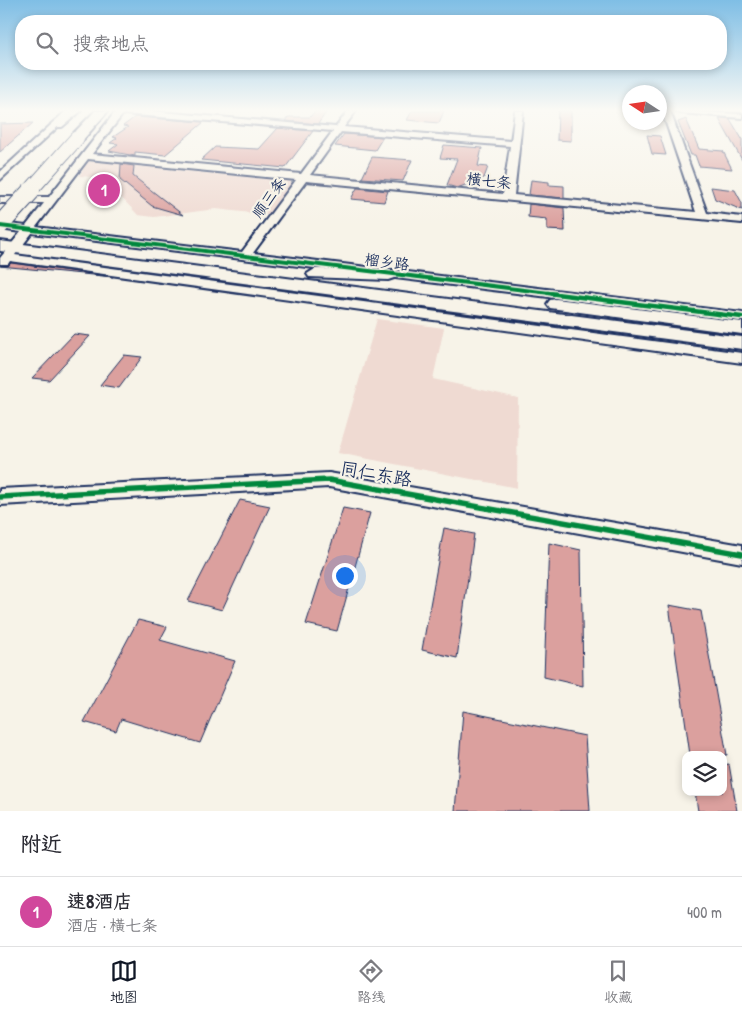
<!DOCTYPE html>
<html lang="zh">
<meta charset="utf-8">
<style>
:root{--surface:#fff;--page:#f7f7f7;--text:#2b2b33;--muted:#7c7c81;--line:#e1e1e2;--accent:#111827}
body{margin:0;font-family:"Patrick Hand","LXGW WenKai TC",sans-serif;background:var(--page);color:var(--text)}
.controls{position:absolute;right:15px;bottom:15px;display:grid;overflow:hidden;border-radius:10px;box-shadow:0 2px 8px #0003}
.controls button{width:45px;height:45px;display:grid;place-items:center;padding:0;border:0;border-bottom:1px solid var(--line);background:var(--surface);color:var(--text);font:25px sans-serif}
.compass{position:absolute;left:622px;top:85px;width:45px;height:45px;border-radius:50%;background:var(--surface);box-shadow:0 2px 8px #0003;rotate:282deg}
.you{position:absolute;left:344px;top:575px;width:18px;height:18px;margin:-12px;border:4px solid #fff;border-radius:50%;background:#1a73e8;box-shadow:0 0 0 8px #1a73e833}
.badge{display:grid;place-items:center;width:32px;height:32px;border-radius:50%;background:var(--accent);color:#fff;font-size:16px;font-weight:700}
.pin{position:absolute;translate:-50% -50%;border:2px solid #fff;box-shadow:0 1px 5px #0006}
.list{margin:0;padding:0;list-style:none}
h2{display:flex;justify-content:space-between;align-items:center;height:65px;margin:0;padding:0 20px;font-size:21px}
h2 small{font-size:16px;font-weight:400;color:var(--muted)}
.list li{display:grid;grid-template-columns:32px 1fr auto;gap:15px;align-items:center;box-sizing:border-box;height:70px;padding:0 20px;border-top:1px solid var(--line)}
.list b{display:block;font-size:19px;white-space:nowrap}
.list p{margin:0;font-size:16px;white-space:nowrap;color:var(--muted)}
.list em{font-size:16px;font-style:normal;color:var(--muted)}
.icon{flex:none;width:28px;height:28px;fill:none;stroke:currentColor;stroke-width:2;stroke-linecap:round;stroke-linejoin:round}
.map{position:relative;flex:none;width:742px;height:811px;overflow:hidden}
.search{position:absolute;background:var(--surface);box-shadow:0 2px 8px #0003;left:15px;right:15px;top:15px;height:55px;display:flex;align-items:center;gap:12px;box-sizing:border-box;padding:0 18px;border-radius:20px;color:var(--muted);font-size:19px}
.sheet{height:135px;background:var(--surface)}
nav{display:flex;justify-content:space-around;align-items:center;box-sizing:border-box;height:70px;border-top:1px solid var(--line);background:var(--surface);font-size:14px;color:var(--muted)}
nav a{display:grid;justify-items:center;gap:2px}
nav .on{color:var(--accent)}
.map>svg:first-child{display:block}
.built{fill:#efdad2}
.building{fill:#dba09e;stroke:#1b2f5e}
.lines{fill:none;stroke-linecap:round;stroke-linejoin:round}
.minor-casing{stroke:#1b2f5e;stroke-width:4}
.major-casing{stroke:#1b2f5e;stroke-width:4}
.highway-casing{stroke:#1b2f5e;stroke-width:4}
.minor{fill:#f7f3e8;fill-rule:evenodd}
.major{fill:#f7f3e8;fill-rule:evenodd}
.highway{fill:#f7f3e8;fill-rule:evenodd}
.highway-bridge-far1-casing{stroke:#1b2f5e;stroke-width:16;stroke-linecap:butt}
.highway-bridge-casing{stroke:#1b2f5e;stroke-width:20;stroke-linecap:butt}
.highway-bridge-far1{stroke:#f7f3e8;stroke-width:14}
.highway-bridge{stroke:#f7f3e8;stroke-width:18}
.cycleway-far2-casing{stroke:#f7f3e8;stroke-width:6}
.cycleway-far1-casing{stroke:#f7f3e8;stroke-width:8}
.cycleway-casing{stroke:#f7f3e8;stroke-width:9}
.cycleway-far2{stroke:#00873e;stroke-width:4}
.cycleway-far1{stroke:#00873e;stroke-width:4.5}
.cycleway{stroke:#00873e;stroke-width:5.5}
.labels{text-anchor:middle;stroke-width:4.5;stroke-linejoin:round;paint-order:stroke}
.far-street-label{font-size:15px;fill:#1b2f5e;stroke:#f7f3e8}
.street-label{font-size:18px;fill:#1b2f5e;stroke:#f7f3e8}
</style>
<div class="map">
<svg width="742" height="811" viewBox="0 0 742 811">
<rect width="100%" height="100%" fill="#f7f3e8"/>
<filter id="ink" filterUnits="userSpaceOnUse"><feTurbulence type="fractalNoise" baseFrequency=".02" numOctaves="2"/><feDisplacementMap in="SourceGraphic" scale="10" xChannelSelector="R" yChannelSelector="G"/><feConvolveMatrix kernelMatrix="1 2 1 2 8 2 1 2 1" color-interpolation-filters="sRGB"/></filter>
<g filter="url(#ink)">
<g class="built">
<polygon points="88,161 294,182 269,215 216,209 154,217 138,215 116,192 109,178 79,176"/>
<polygon points="377,319 444,328 433,379 518,398 517,488 338,453"/>
</g>
<g class="building">
<polygon points="315,111 327,111 318,124 285,121 288,117 310,117"/>
<polygon points="412,111 444,111 439,123 407,120"/>
<polygon points="558,111 571,111 571,141 557,140"/>
<polygon points="135,117 204,122 165,155 135,152 135,156 109,151 118,144 110,143 117,138 113,137 128,127 123,126"/>
<polygon points="721,118 730,119 742,139 742,160 719,119"/>
<polygon points="686,119 699,149 723,151 732,169 699,166 695,155 691,155 678,122"/>
<polygon points="33,123 0,152 0,124"/>
<polygon points="278,128 313,131 285,168 201,160 215,147 259,149"/>
<polygon points="344,134 383,137 375,150 335,146"/>
<polygon points="647,135 660,136 666,155 652,154"/>
<polygon points="444,145 482,148 478,166 488,167 484,178 457,188 447,185 457,159 440,158"/>
<polygon points="372,157 412,160 403,181 362,178"/>
<polygon points="121,164 134,166 133,176 183,215 152,206 120,180"/>
<polygon points="531,180 549,182 549,185 564,186 564,198 529,195"/>
<polygon points="711,187 735,190 742,203 742,210 715,199"/>
<polygon points="357,188 388,191 384,202 351,199"/>
<polygon points="529,204 564,208 565,231 547,230 547,219 528,217"/>
<polygon points="11,263 113,277 0,266 8,266"/>
<polygon points="74,334 90,336 49,380 32,378"/>
<polygon points="124,355 142,357 119,388 100,385"/>
<polygon points="240,500 270,506 222,610 188,601"/>
<polygon points="343,508 370,513 337,631 306,624"/>
<polygon points="444,528 474,534 457,658 422,650"/>
<polygon points="549,543 581,550 583,686 544,677"/>
<polygon points="669,605 701,611 727,755 690,755"/>
<polygon points="138,620 167,627 160,640 235,661 200,743 121,719 116,731 84,722"/>
<polygon points="463,711 585,736 590,811 455,811"/>
<polygon points="729,764 737,811 698,811 695,792 723,792 723,765"/>
</g>
<g class="lines">
<defs>
<g id="minor">
<polygon points="66,111 73,113 0,180 0,172"/>
<path d="M116,111H150L336,127L348,111H356L344,127L511,141L515,111H523L514,195L696,212L662,111H670L707,213L742,217V223L306,181L253,253L742,313V321L32,233L15,255L742,353V363L10,261L8,264H0V258L21,232L0,229V223L26,226L44,203H0V197H49ZM123,114L333,131L301,174L92,154ZM341,132L510,146L503,194L310,175ZM88,159L296,180L242,252L36,227Z"/>
<polygon points="676,111 742,114 742,118 680,113"/>
<polygon points="329,473 742,545 742,563 329,487 0,505 0,489"/>
</g>
<g id="major">
<polygon points="0,241 742,337 742,349 0,251"/>
<polygon points="315,269 388,270 394,272 396,275 394,278 388,280 309,277 307,274"/>
<polygon points="556,299 742,322 742,334 550,308 547,304 550,300"/>
</g>
<g id="highway">
<polygon points="67,111 81,111 62,127 52,127 51,124"/>
<polygon points="95,111 108,111 82,141 72,141 70,138 72,135"/>
</g>
</defs>
<use href="#minor" class="minor-casing"/>
<use href="#major" class="major-casing"/>
<use href="#highway" class="highway-casing"/>
<use href="#minor" class="minor"/>
<use href="#major" class="major"/>
<use href="#highway" class="highway"/>
<defs>
<polyline id="highway-bridge-far1" points="29,192 77,138"/>
<polyline id="highway-bridge" points="0,225 31,191"/>
</defs>
<use href="#highway-bridge-far1" class="highway-bridge-far1-casing"/>
<use href="#highway-bridge" class="highway-bridge-casing"/>
<use href="#highway-bridge-far1" class="highway-bridge-far1"/>
<use href="#highway-bridge" class="highway-bridge"/>
<defs>
<polyline id="cycleway-far2" points="0,226 558,294"/>
<polyline id="cycleway-far1" points="548,293 742,317"/>
<polyline id="cycleway" points="0,497 329,480 742,554"/>
</defs>
<use href="#cycleway-far2" class="cycleway-far2-casing"/>
<use href="#cycleway-far1" class="cycleway-far1-casing"/>
<use href="#cycleway" class="cycleway-casing"/>
<use href="#cycleway-far2" class="cycleway-far2"/>
<use href="#cycleway-far1" class="cycleway-far1"/>
<use href="#cycleway" class="cycleway"/>
</g>
</g>
<linearGradient id="sky" x2="0" y2="1"><stop stop-color="#7fbee5"/><stop offset="0.49" stop-color="#fbfaf5"/><stop offset="1" stop-color="#fbfaf5" stop-opacity="0"/></linearGradient>
<rect width="742" height="225" fill="url(#sky)"/>
<g class="labels">
<g class="far-street-label">
<text transform="translate(489 181) rotate(6)" y="5">横七条</text>
<text transform="translate(269 198) rotate(-54)" y="5">顺三条</text>
<text transform="translate(387 262) rotate(7)" y="5">榴乡路</text>
</g>
<g class="street-label">
<text transform="translate(376 474) rotate(10)" y="6">同仁东路</text>
</g>
</g>
</svg>
<div class="controls">
<button><svg class="icon" aria-label="layers" viewBox="0 0 24 24"><path d="M12 4l9 5-9 5-9-5zM3 14l9 5 9-5"/></svg></button>
</div>
<svg class="compass" viewBox="-18 -18 36 36"><path d="M0-13l5 13h-10z" fill="#e53935"/><path d="M0 13l5-13h-10z" fill="#7c7c81"/></svg>
<div class="you"></div>
<div class="pin badge" style="left:104px;top:190px;background:#d1479c">1</div>
<div class="search"><svg class="icon" aria-label="search" viewBox="0 0 24 24"><circle cx="10" cy="10" r="6"/><path d="M15 15l6 6"/></svg>搜索地点</div>
</div>
<section class="sheet">
<h2>附近<small></small></h2>
<ul class="list">
<li><span class="badge" style="background:#d1479c">1</span><div><b>速8酒店</b><p>酒店 · 横七条</p></div><em>400 m</em></li>
</ul>
</section>
<nav>
<a class="on"><svg class="icon" aria-label="map" viewBox="0 0 24 24"><path d="M3 6l6-2 6 2 6-2v14l-6 2-6-2-6 2zM9 4v14M15 6v14"/></svg>地图</a>
<a><svg class="icon" aria-label="directions" viewBox="0 0 24 24"><path d="M12 3l9 9-9 9-9-9zM9 14v-3h6M13 9l2 2-2 2"/></svg>路线</a>
<a><svg class="icon" aria-label="saved" viewBox="0 0 24 24"><path d="M7 4h10v16l-5-4-5 4z"/></svg>收藏</a>
</nav>
